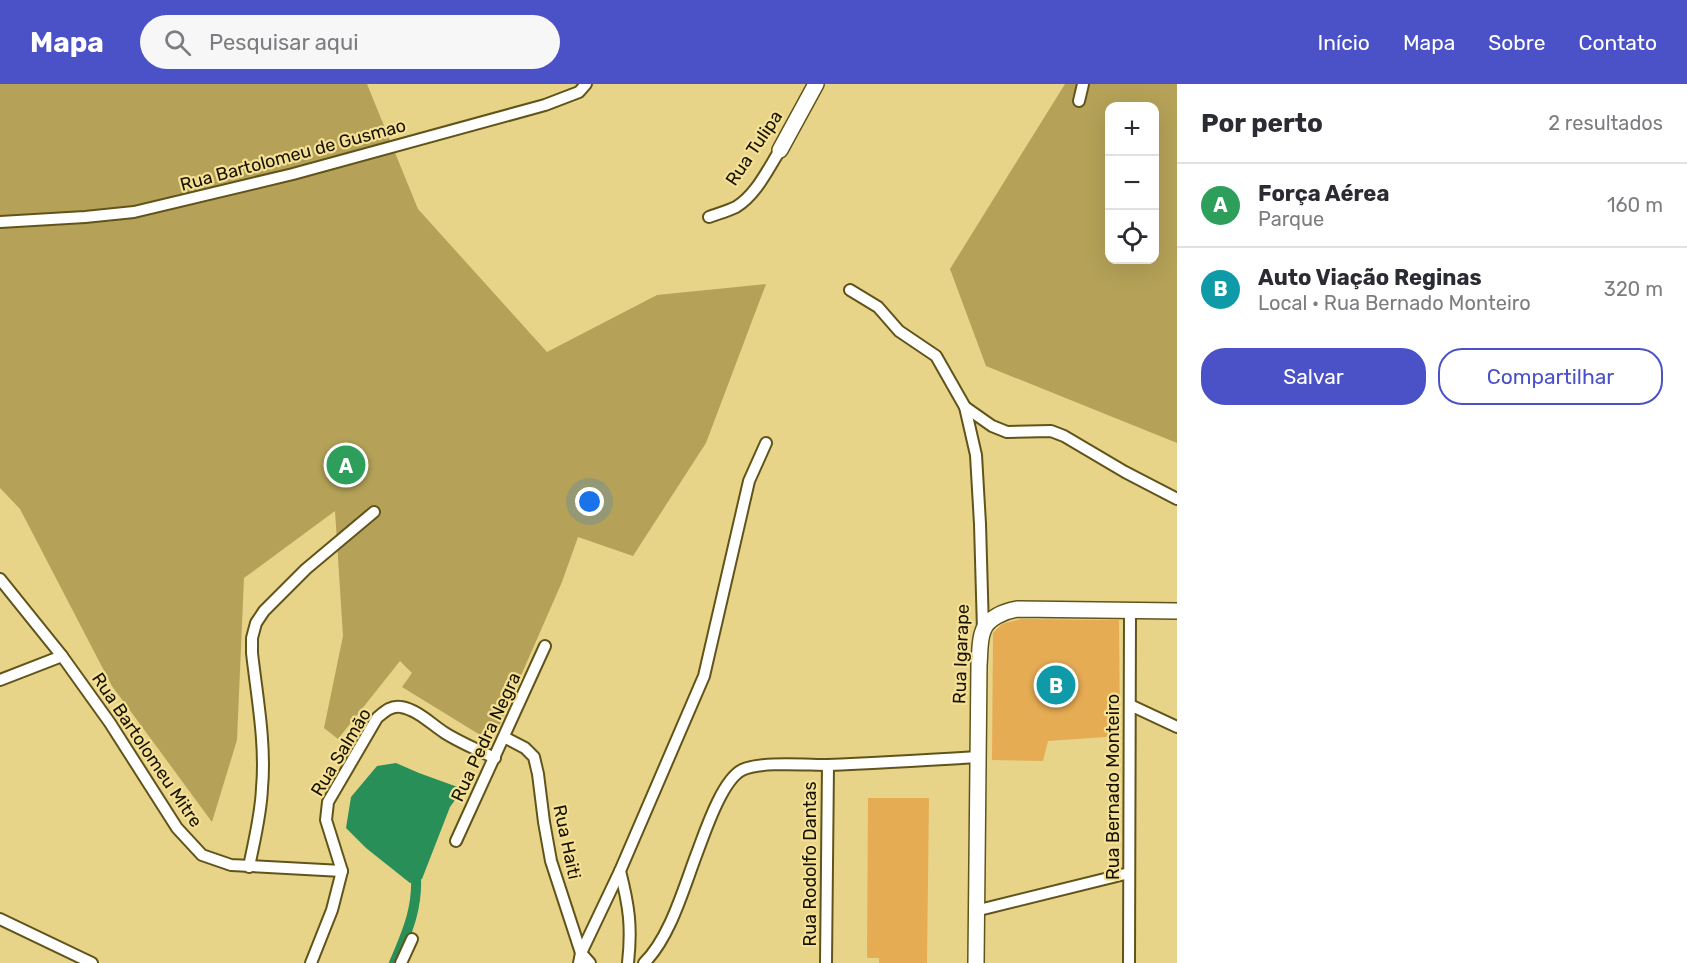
<!DOCTYPE html>
<html lang="pt">
<meta charset="utf-8">
<style>
:root{--surface:#fff;--page:#f7f7f7;--text:#2b2b33;--muted:#7c7c81;--line:#e1e1e2;--accent:#4b51c7}
body{margin:0;font-family:Rubik,sans-serif;background:var(--page);color:var(--text)}
.controls{position:absolute;right:18px;top:18px;display:grid;overflow:hidden;border-radius:12px;box-shadow:0 6px 24px #0002}
.controls button{width:54px;height:54px;display:grid;place-items:center;padding:0;border:0;border-bottom:2px solid var(--line);background:var(--surface);color:var(--text);font:30px sans-serif}
.you{position:absolute;left:590px;top:418px;width:21px;height:21px;margin:-15px;border:4px solid #fff;border-radius:50%;background:#1a73e8;box-shadow:0 0 0 9px #1a73e833}
.badge{display:grid;place-items:center;width:39px;height:39px;border-radius:50%;background:var(--accent);color:#fff;font-size:20px;font-weight:700}
.pin{position:absolute;translate:-50% -50%;border:3px solid #fff;box-shadow:0 2px 6px #0006}
.list{margin:0;padding:0;list-style:none}
h2{display:flex;justify-content:space-between;align-items:center;height:78px;margin:0;padding:0 24px;font-size:26px}
h2 small{font-size:20px;font-weight:400;color:var(--muted)}
.list li{display:grid;grid-template-columns:39px 1fr auto;gap:18px;align-items:center;box-sizing:border-box;height:84px;padding:0 24px;border-top:2px solid var(--line)}
.list b{display:block;font-size:22px;white-space:nowrap}
.list p{margin:0;font-size:20px;white-space:nowrap;color:var(--muted)}
.list em{font-size:20px;font-style:normal;color:var(--muted)}
.actions{display:flex;gap:12px;padding:18px 24px}
.actions a{flex:1;padding:14px 0;border:2px solid var(--accent);border-radius:24px;text-align:center;font-size:21px;color:var(--accent)}
.actions .main{background:var(--accent);color:#fff}
.icon{flex:none;width:33px;height:33px;fill:none;stroke:currentColor;stroke-width:2;stroke-linecap:round;stroke-linejoin:round}
.map{position:relative;flex:none;width:1177px;height:879px;overflow:hidden}
header{display:flex;align-items:center;gap:36px;box-sizing:border-box;height:84px;padding:0 30px;background:var(--accent);color:#fff}
header strong{font-size:28px}
nav{display:flex;gap:33px;margin-inline-start:auto;font-size:21px}
.search{width:420px;height:54px;background:var(--page);display:flex;align-items:center;gap:15px;box-sizing:border-box;padding:0 21px;border-radius:33px;color:var(--muted);font-size:22px}
main{display:flex}
aside{flex:1;background:var(--surface)}
.map>svg:first-child{display:block}
.green{fill:#b5a258;fill-rule:evenodd}
.water{fill:#288f59}
.lines{fill:none;stroke-linecap:round;stroke-linejoin:round}
.canal{stroke:#288f59;stroke-width:10}
.building{fill:#e6ac54}
.minor-casing{stroke:#61541a;stroke-width:14}
.secondary-casing{stroke:#61541a;stroke-width:18}
.minor{stroke:#fff;stroke-width:10}
.secondary{stroke:#fff;stroke-width:15}
.labels{text-anchor:middle;stroke-width:4.5;stroke-linejoin:round;paint-order:stroke}
.street-label{font-size:18px;fill:#181200;stroke:#f4e195}
</style>
<header>
<strong>Mapa</strong>
<div class="search"><svg class="icon" aria-label="search" viewBox="0 0 24 24"><circle cx="10" cy="10" r="6"/><path d="M15 15l6 6"/></svg>Pesquisar aqui</div>
<nav><a>Início</a><a>Mapa</a><a>Sobre</a><a>Contato</a></nav>
</header>
<main>
<div class="map">
<svg width="1177" height="879" viewBox="0 0 1177 879">
<rect width="100%" height="100%" fill="#e7d489"/>
<g class="green">
<polygon points="0,0 367,0 418,125 547,268 657,211 766,200 706,359 633,472 578,453 562,498 498,644 491,641 485,654 402,603 412,589 400,577 338,655 324,644 343,552 335,427 244,494 237,656 212,738 112,602 20,425 0,404"/>
<path d="M1065,0H1177V359L986,282L950,185ZM1110,22H1154V176H1110Z"/>
</g>
<polygon class="water" points="396,679 419,689 463,705 450,723 422,795 410,799 366,764 346,744 351,713 377,682"/>
<g class="lines">
<path class="canal" d="M394,879C408,847 420,819 415,783"/>
</g>
<g class="building">
<polygon points="1021,535 1119,536 1120,652 1048,657 1043,677 992,676 993,549 1002,540"/>
<polygon points="868,714 929,714 927,879 879,879 879,874 867,874"/>
</g>
<g class="lines">
<defs>
<g id="minor">
<polyline points="1079,17 1083,0"/>
<path d="M709,133C717,130 728,127 736,123C756,111 768,85 780,66"/>
<polyline points="0,138 85,133 134,128 293,90 545,21 579,8 586,0"/>
<polyline points="850,206 878,223 899,247 936,272 965,323 976,371 980,440 983,546"/>
<polyline points="965,323 992,342 1007,348 1051,347 1064,352 1125,388 1177,415"/>
<polyline points="0,495 62,572 110,639 177,744 202,771 231,781 342,787"/>
<polyline points="0,596 62,572"/>
<polyline points="1130,621 1177,643"/>
<polyline points="504,653 525,664 534,673 538,690 544,738 551,777 581,869 590,879"/>
<polyline points="456,757 545,562"/>
<path d="M249,783C254,757 261,731 262,704C266,660 257,613 252,569V554L256,539L264,527L306,485L374,428"/>
<path d="M620,787C629,822 632,843 628,879"/>
<polyline points="975,827 1129,789"/>
<polyline points="0,835 92,879"/>
<path d="M311,879L332,826L342,787L326,736L328,718L377,634C384,628 391,621 401,623C418,626 431,640 445,649C461,659 478,666 495,674"/>
<polyline points="401,879 412,855"/>
<polyline points="579,879 581,869 620,787 704,592 749,397 766,359"/>
<path d="M644,879C670,854 684,803 697,769C705,748 722,696 742,686C761,677 806,681 828,681C878,679 928,676 978,673"/>
<polyline points="826,879 828,681"/>
<polyline points="1129,879 1130,527"/>
</g>
<g id="secondary">
<polyline points="780,66 816,0"/>
<path d="M976,879L979,581C980,571 979,557 983,547C987,534 1005,527 1018,525L1177,527"/>
</g>
</defs>
<use href="#minor" class="minor-casing"/>
<use href="#secondary" class="secondary-casing"/>
<use href="#minor" class="minor"/>
<use href="#secondary" class="secondary"/>
</g>
<g class="labels">
<g class="street-label">
<text transform="translate(754 64) rotate(-56)" y="6">Rua Tulipa</text>
<text transform="translate(293 71) rotate(-15)" y="6">Rua Bartolomeu de Gusmao</text>
<text transform="translate(961 570) rotate(-88)" y="6">Rua Igarape</text>
<text transform="translate(486 653) rotate(-65)" y="6">Rua Pedra Negra</text>
<text transform="translate(147 666) rotate(56)" y="6">Rua Bartolomeu Mitre</text>
<text transform="translate(341 668) rotate(-59)" y="6">Rua Salmão</text>
<text transform="translate(1113 703) rotate(-90)" y="6">Rua Bernado Monteiro</text>
<text transform="translate(567 758) rotate(78)" y="6">Rua Haiti</text>
<text transform="translate(810 780) rotate(-90)" y="6">Rua Rodolfo Dantas</text>
</g>
</g>
</svg>
<div class="controls">
<button>+</button>
<button>−</button>
<button><svg class="icon" aria-label="locate" viewBox="0 0 24 24"><circle cx="12" cy="12" r="6"/><path d="M12 2v4M12 18v4M2 12h4M18 12h4"/></svg></button>
</div>
<div class="you"></div>
<div class="pin badge" style="left:346px;top:381px;background:#2e9e5b">A</div>
<div class="pin badge" style="left:1056px;top:601px;background:#0f9aa8">B</div>
</div>
<aside>
<h2>Por perto<small>2 resultados</small></h2>
<ul class="list">
<li><span class="badge" style="background:#2e9e5b">A</span><div><b>Força Aérea</b><p>Parque</p></div><em>160 m</em></li>
<li><span class="badge" style="background:#0f9aa8">B</span><div><b>Auto Viação Reginas</b><p>Local · Rua Bernado Monteiro</p></div><em>320 m</em></li>
</ul>
<div class="actions"><a class="main">Salvar</a><a>Compartilhar</a></div>
</aside>
</main>
